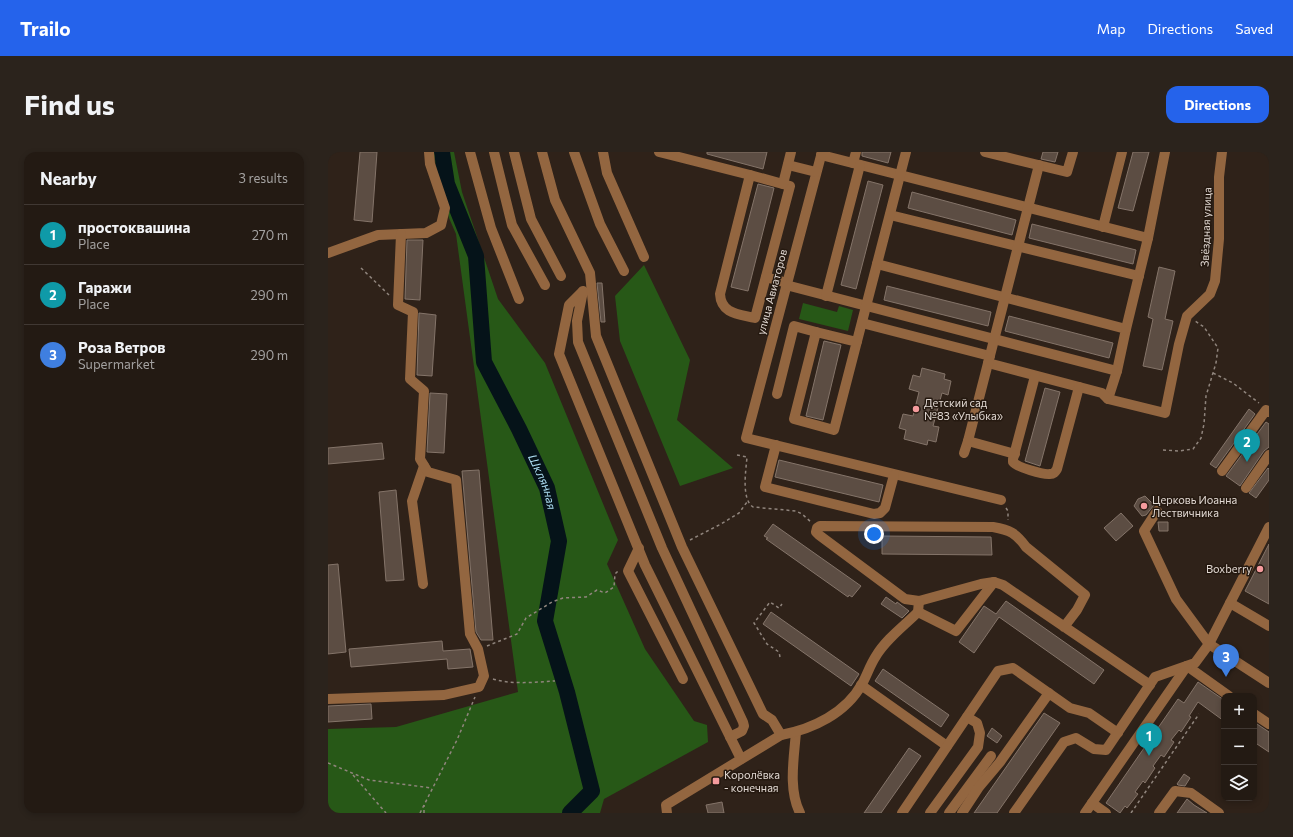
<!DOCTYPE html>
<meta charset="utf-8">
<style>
:root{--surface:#231a13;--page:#2b231c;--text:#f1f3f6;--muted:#a3a1a0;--line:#403833;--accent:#2563eb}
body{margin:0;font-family:Commissioner,sans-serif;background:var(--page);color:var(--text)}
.controls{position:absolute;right:12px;bottom:12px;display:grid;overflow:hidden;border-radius:8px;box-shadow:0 2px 6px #0003}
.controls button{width:36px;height:36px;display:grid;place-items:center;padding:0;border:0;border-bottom:1px solid var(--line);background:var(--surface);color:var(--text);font:20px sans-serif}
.you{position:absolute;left:546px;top:382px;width:14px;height:14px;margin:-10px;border:3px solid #fff;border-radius:50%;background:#1a73e8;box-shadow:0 0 0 6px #1a73e833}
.badge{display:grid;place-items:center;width:26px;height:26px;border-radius:50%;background:var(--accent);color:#fff;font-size:13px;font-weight:700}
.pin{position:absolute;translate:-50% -33px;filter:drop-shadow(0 1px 2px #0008)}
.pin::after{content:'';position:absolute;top:21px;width:14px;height:12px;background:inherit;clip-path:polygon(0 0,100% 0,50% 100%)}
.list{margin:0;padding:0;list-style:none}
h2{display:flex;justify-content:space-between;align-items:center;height:52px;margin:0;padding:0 16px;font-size:17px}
h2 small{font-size:13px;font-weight:400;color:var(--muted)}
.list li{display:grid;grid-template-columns:26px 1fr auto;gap:12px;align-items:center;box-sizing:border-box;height:60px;padding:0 16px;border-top:1px solid var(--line)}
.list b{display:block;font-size:15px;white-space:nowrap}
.list p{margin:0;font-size:13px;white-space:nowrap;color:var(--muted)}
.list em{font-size:13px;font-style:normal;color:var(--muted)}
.icon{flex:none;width:22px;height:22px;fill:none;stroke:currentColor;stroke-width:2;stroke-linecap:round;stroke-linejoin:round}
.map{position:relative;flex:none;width:941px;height:661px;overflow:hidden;border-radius:12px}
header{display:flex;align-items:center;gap:24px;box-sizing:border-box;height:56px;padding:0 20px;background:var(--accent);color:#fff}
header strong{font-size:19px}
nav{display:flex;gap:22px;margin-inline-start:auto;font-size:14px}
.intro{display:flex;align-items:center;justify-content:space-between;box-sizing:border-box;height:96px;padding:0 24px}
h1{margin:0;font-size:28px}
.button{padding:10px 18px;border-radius:12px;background:var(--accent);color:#fff;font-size:14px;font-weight:700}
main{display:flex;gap:24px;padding:0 24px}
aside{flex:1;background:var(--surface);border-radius:12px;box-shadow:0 2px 6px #0003}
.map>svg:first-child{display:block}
.green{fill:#275817}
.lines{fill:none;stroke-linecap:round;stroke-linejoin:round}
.river{stroke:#051319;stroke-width:16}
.building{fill:#5c4d43;stroke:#847469}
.path{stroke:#90857d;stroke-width:1.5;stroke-dasharray:3 3;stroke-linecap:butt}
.minor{stroke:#936640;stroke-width:10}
.poi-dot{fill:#f59b9d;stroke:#251910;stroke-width:1.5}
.labels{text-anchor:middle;stroke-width:3;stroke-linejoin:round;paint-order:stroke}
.street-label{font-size:11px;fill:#e1d8d2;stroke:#251910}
.poi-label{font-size:11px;fill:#e1d8d2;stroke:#251910;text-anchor:start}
.water-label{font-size:12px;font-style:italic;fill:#addef3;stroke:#251910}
</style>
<header>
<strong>Trailo</strong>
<nav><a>Map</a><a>Directions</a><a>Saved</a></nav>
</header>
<div class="intro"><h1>Find us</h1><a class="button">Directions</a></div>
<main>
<aside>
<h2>Nearby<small>3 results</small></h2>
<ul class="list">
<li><span class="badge" style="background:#0f9aa8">1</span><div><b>простоквашина</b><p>Place</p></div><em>270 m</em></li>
<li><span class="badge" style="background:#0f9aa8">2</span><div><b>Гаражи</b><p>Place</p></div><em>290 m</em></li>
<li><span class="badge" style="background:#3f7fe0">3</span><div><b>Роза Ветров</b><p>Supermarket</p></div><em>290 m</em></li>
</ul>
</aside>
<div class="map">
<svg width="941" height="661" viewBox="0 0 941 661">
<rect width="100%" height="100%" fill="#2f2219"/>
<g class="green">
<polygon points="105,0 126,0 134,40 170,147 217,211 290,388 279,412 317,497 366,569 379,573 380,590 276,647 272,661 0,661 0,577 68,575 190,540 128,82 121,66"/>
<polygon points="316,113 362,208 349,268 405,316 352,334 292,189 287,144"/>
<polygon points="475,151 509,160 511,154 525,158 520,179 471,167"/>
</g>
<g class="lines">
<path class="river" id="s1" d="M114,0L119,32L148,104L156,210L191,277L219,336L231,389L217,469L239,540L264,639L242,661"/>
</g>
<g class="building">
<polygon points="32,0 49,0 44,70 26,68"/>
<polygon points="379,0 439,0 435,17 379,2"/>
<polygon points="534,0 563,0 560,11 534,4"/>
<polygon points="715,0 730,0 727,10 713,7"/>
<polygon points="805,0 821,0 805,59 790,56"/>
<polygon points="540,29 555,33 528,137 513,133"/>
<polygon points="430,32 446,36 420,139 403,135"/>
<polygon points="584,40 688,68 684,83 580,56"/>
<polygon points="704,72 808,98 805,112 701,86"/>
<polygon points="79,88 95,88 92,148 77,147"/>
<polygon points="831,115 847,119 837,167 845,169 834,218 815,214 825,167 820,165"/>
<polygon points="269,131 274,131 277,170 273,170"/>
<polygon points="559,134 663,160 660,174 556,148"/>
<polygon points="91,161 108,163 104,224 89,223"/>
<polygon points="681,164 785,191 781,206 677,179"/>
<polygon points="496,189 513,193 495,268 478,264"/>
<polygon points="594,216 617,222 616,227 623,229 620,243 614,241 605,274 611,275 608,290 600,288 599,293 576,287 578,278 571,276 575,262 585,264 591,240 581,237 585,223 592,225"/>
<polygon points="717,236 732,240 712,314 697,309"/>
<polygon points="102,241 119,242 116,301 99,300"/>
<polygon points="921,257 927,262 888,316 882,312"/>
<polygon points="938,270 941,272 941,295 936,299 912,334 898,324"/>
<polygon points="54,291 56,307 0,312 0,296"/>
<polygon points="451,308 555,333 551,350 447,325"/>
<polygon points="940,316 941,317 941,328 928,346 921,341"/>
<polygon points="151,318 165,488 153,488 148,480 134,319"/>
<polygon points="68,338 76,428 58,429 51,340"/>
<polygon points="817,344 826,353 818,363 814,364 806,354 810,347"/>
<polygon points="793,361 805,374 788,389 776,376"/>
<polygon points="830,370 840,370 840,379 831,379"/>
<polygon points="445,372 533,434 524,445 521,443 520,445 438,387 440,386 436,384"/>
<polygon points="554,384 663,385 664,403 554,402"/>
<polygon points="941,392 941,452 917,439"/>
<polygon points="10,412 18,500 0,502 0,413"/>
<polygon points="558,445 568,452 569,450 581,459 574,466 553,452"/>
<polygon points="678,449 776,518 766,532 671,465 646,501 631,490 656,454 668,462"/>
<polygon points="443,460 531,522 523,534 435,472"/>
<polygon points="114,489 115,499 142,497 145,515 120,517 119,507 23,515 21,497"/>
<polygon points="555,517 621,563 613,575 547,529"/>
<polygon points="870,530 896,548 896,569 870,550 861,564 863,565 853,580 851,578 843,588 846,590 836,605 833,603 825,614 827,616 817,631 815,629 807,640 810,642 799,656 797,654 792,661 778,651 850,547 856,551"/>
<polygon points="43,552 44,567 0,570 0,554"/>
<polygon points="716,561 732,571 669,661 646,661"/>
<polygon points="926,570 941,580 941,600 926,590"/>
<polygon points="664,576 674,584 669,591 659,584"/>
<polygon points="581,596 593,604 553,661 536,661"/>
<polygon points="856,622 862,626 857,634 850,633 849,632"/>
<polygon points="859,647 866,653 879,661 849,661"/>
<polygon points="394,650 396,661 380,661 378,653"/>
</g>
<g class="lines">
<g class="path">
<polyline points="33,116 61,143"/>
<polyline points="885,221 905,231 931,251"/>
<polyline points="835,298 851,299 865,297 873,286 876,272 878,244 888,211 890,196 876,175 867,169"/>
<path d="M409,303L419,305C418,318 413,347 425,355L468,359L474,362L483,370"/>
<polyline points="678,356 680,359 680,368"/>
<polyline points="362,388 393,372 411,361 419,350"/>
<polyline points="159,494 189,482 198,466 224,450 235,446 258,445 269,438 277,441 286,435 287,422 290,419"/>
<polyline points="452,505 451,500 439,492 426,471 442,450 451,456 454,452"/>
<path d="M165,527C185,533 207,530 227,529"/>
<polyline points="0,611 41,628 104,636"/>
<polyline points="25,623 58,661"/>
<polyline points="0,656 4,661"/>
<polyline points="92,661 129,588 147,545"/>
<polyline points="96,661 96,653"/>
<polyline points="803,661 871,562"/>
</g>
<g class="minor">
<polyline points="142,0 163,76 191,147"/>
<polyline points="166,0 184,73 217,133"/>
<polyline points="186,0 203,67 233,124"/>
<polyline points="214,0 227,48 262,121 268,184 354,395 435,562 444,568 453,583"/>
<polyline points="246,0 272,72 296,119"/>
<polyline points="275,0 279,21 316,105"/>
<polyline points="331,0 422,23"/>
<polyline points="494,0 418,286 673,348"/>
<polyline points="657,0 739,20 745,0"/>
<polyline points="493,3 820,86"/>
<polyline points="525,11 528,0"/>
<polyline points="460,13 488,20"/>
<path d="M422,23L462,34L427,166C411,162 393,162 392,142Z"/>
<polyline points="455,32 463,0"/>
<polyline points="562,63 811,124"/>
<polyline points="775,75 794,0"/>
<polyline points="0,101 50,83 98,81 113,73 117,56 102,12 101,0"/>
<polyline points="549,112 798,177 789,219 780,247"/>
<polyline points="438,125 459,131"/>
<polyline points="458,133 789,219"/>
<polyline points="255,139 249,169 250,190 334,396 415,570 416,574 414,579 402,585"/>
<polyline points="254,140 241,153 231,202 317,413 413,607"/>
<polyline points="498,144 532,13"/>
<polyline points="534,171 662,204"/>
<polyline points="798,177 820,86 837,0"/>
<path d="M529,190L488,180L466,267L506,278C530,185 554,93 578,0"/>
<polyline points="660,211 774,241 780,247 837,261 851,192 859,164 882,142 887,129 891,87 891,25 894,0"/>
<path d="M707,224L685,307V310C689,315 715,323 722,322C726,322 727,320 729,317L751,235"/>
<polyline points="449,242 466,174 488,180"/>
<polyline points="448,293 437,335 546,362 552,361 557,356 566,323"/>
<polyline points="636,301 640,289"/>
<polyline points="687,302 640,289 711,13"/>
<polyline points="894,319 938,258 941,260"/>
<polyline points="918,336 941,303"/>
<polyline points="829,359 816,379 848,447 881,492 941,531"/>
<polyline points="311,396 300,419 355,527"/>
<polyline points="95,432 84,349 96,314"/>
<polyline points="902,451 941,474"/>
<polyline points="590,460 628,479 666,430"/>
<path d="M736,475L749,458L757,443L698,395C688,381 682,378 665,375L492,374L489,376L488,380L491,383L577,447L591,449L653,432L666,430L675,433L822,533"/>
<polyline points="859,514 901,544"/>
<polyline points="533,533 619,594"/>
<polyline points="0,547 116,543 151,535 156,524 150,497 142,482 128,328 100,320 92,307 96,239 82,227 85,160 70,153 73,82"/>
<polyline points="926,562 941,572"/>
<path d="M468,580C466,606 460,637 472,661"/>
<polyline points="764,651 778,661"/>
<path d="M339,661L338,653L453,583C485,577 518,561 534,532C539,523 542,513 548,504C558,487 576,474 590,460L591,449"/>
<polyline points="574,661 670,519 685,516 742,556 761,561 790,581"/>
<polyline points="602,661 650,595 652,581 649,571 639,565"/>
<polyline points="621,661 663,604"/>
<polyline points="634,661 651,635 672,610 721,541"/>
<polyline points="686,661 736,590 748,586 766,597 778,598 827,525 867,511 881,492 941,375"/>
<polyline points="757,661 859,514"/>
<polyline points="831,661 847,639 863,641 891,661"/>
</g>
</g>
<g class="poi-dot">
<circle cx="588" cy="257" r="4"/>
<circle cx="816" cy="354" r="4"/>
<circle cx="932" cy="417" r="4"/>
<rect x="384" y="625" width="8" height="8" rx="2"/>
</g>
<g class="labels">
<g class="street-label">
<text transform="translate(878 75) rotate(-88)" y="4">Звёздная улица</text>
<text transform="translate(444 140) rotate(-75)" y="4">улица Авиаторов</text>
</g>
<g class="poi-label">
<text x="596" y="255">Детский сад<tspan x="596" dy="13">№83 «Улыбка»</tspan></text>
<text x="824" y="352">Церковь Иоанна<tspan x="824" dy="13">Лествичника</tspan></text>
<text x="924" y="421" text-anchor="end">Boxberry</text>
<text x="396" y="627">Королёвка<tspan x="396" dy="13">- конечная</tspan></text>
</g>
<g class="water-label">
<text dy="4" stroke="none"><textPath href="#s1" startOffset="350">Шклянная</textPath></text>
</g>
</g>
</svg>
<div class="controls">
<button>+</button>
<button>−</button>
<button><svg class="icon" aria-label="layers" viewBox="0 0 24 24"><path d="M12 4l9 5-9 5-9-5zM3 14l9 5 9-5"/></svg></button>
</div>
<div class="you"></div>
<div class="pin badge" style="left:821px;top:604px;background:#0f9aa8">1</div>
<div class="pin badge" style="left:919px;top:310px;background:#0f9aa8">2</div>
<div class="pin badge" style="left:898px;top:525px;background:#3f7fe0">3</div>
</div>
</main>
